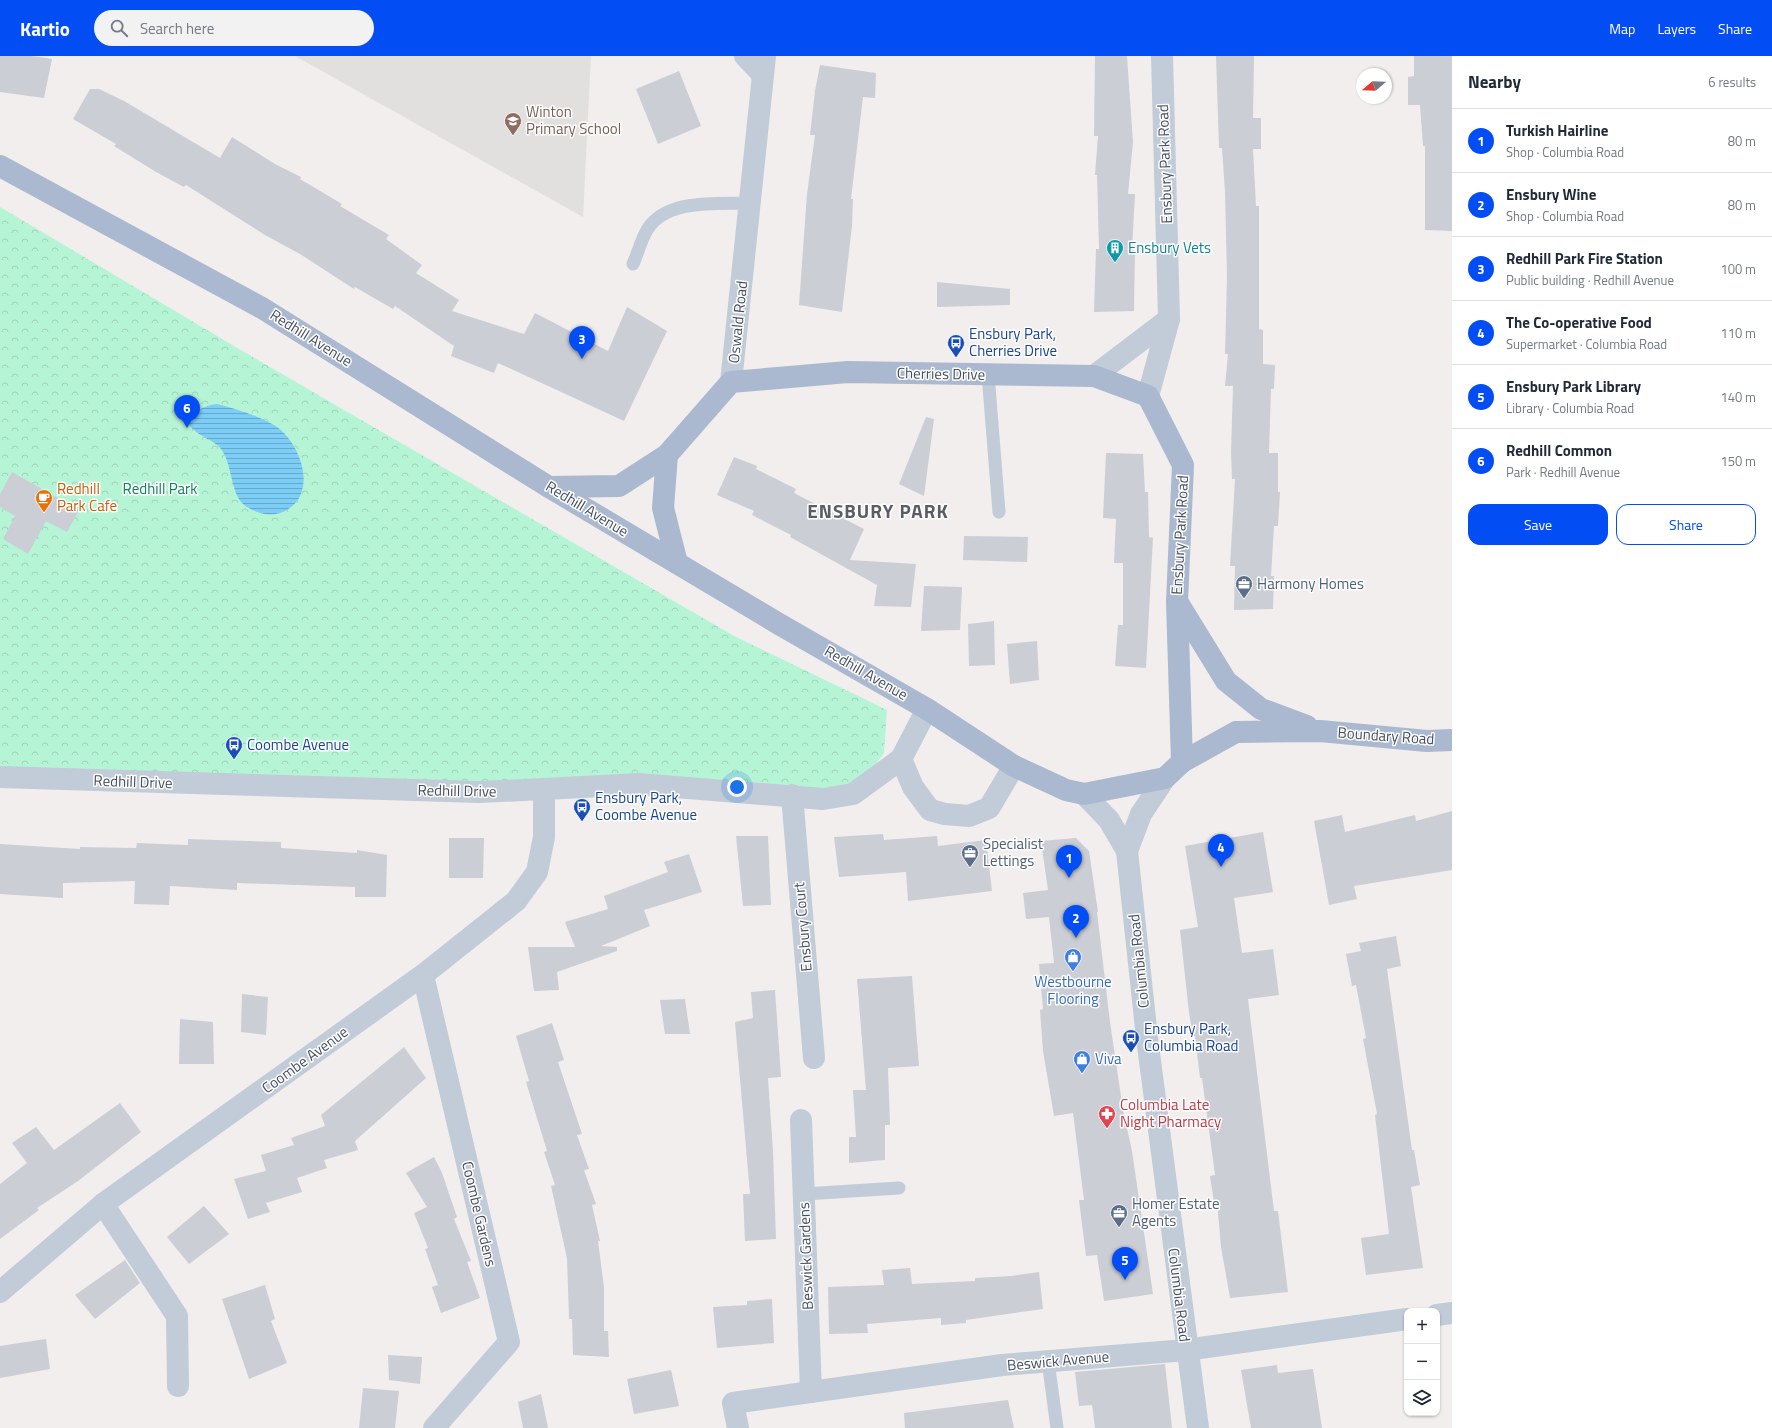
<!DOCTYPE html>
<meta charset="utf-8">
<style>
:root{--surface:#fff;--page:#f2f2f3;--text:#1f2937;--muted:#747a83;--line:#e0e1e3;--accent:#034df5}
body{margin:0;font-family:"Titillium Web",sans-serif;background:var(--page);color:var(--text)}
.controls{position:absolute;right:12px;bottom:12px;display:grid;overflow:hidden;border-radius:8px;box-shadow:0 1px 3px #0004}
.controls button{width:36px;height:36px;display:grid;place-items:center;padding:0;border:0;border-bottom:1px solid var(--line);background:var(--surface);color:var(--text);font:20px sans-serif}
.compass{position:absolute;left:1356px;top:12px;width:36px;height:36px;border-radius:50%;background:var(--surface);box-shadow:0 1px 3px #0004;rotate:251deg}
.you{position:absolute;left:737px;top:731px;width:14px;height:14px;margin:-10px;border:3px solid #fff;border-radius:50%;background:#1a73e8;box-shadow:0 0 0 6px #1a73e833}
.badge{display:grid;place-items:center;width:26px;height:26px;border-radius:50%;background:var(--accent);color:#fff;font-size:13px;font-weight:700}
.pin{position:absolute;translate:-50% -33px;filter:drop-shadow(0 1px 2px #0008)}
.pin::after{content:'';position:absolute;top:21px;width:14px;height:12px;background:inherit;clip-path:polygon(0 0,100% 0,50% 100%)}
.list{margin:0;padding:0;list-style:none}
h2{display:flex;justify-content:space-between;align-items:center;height:52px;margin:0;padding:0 16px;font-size:17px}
h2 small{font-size:13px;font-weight:400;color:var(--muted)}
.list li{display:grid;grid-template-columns:26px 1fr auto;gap:12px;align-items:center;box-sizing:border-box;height:64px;padding:0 16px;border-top:1px solid var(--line)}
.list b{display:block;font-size:15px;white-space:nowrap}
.list p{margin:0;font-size:13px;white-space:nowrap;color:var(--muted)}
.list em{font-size:13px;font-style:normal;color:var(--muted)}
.actions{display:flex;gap:8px;padding:12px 16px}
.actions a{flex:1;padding:9px 0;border:1px solid var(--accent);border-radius:12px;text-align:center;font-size:14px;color:var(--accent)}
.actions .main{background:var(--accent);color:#fff}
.icon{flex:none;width:22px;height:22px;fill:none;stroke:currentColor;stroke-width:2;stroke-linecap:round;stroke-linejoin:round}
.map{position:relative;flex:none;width:1452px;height:1372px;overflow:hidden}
header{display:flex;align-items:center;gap:24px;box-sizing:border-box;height:56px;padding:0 20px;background:var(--accent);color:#fff}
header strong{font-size:19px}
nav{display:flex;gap:22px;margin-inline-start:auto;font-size:14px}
.search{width:280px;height:36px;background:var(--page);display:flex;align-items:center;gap:10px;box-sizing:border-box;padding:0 14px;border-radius:22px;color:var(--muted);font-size:15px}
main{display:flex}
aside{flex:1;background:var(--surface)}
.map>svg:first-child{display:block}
.education{fill:#e2dfdf}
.park{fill:url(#park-crowns)}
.water{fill:url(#water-rules)}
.building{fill:#ccced6}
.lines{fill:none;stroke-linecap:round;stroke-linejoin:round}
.service{stroke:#c2cbd8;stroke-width:13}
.minor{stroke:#c2cbd8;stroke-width:22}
.tertiary{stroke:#c2cbd8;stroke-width:22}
.primary{stroke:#aab8d0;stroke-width:22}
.labels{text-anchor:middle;stroke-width:3;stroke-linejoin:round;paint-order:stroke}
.education-label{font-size:15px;fill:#785e54;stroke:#fff;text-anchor:start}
.street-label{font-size:15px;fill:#444e5e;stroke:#fff}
.culture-label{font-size:15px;fill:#0d838f;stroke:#fff;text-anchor:start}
.transit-label{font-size:15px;fill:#164399;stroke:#fff;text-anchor:start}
.food-label{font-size:15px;fill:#c56008;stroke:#fff;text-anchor:start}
.park-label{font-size:15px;fill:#0b8256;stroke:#fff}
.service-label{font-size:15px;fill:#4e5e75;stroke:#fff;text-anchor:start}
.shop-label{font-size:15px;fill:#366cbe;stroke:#fff}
.health-label{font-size:15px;fill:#be3a42;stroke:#fff;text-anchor:start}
.district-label{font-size:19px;font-weight:bold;letter-spacing:1px;fill:#595d64;stroke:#fff}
</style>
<header>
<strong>Kartio</strong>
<div class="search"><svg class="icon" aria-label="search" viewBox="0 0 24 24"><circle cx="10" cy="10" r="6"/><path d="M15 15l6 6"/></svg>Search here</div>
<nav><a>Map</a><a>Layers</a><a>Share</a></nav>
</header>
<main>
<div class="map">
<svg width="1452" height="1372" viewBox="0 0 1452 1372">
<defs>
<pattern id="park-crowns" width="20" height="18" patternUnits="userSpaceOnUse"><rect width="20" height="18" fill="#b6f4d6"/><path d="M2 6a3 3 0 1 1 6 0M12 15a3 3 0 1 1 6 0" fill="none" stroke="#9ed3ba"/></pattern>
<pattern id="water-rules" width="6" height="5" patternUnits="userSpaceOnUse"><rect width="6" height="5" fill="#7dcef7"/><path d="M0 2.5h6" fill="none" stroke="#68a9cb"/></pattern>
</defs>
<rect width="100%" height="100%" fill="#f1eeed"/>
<polygon class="education" points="295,0 591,0 583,161"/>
<polygon class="park" points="0,151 239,293 734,580 887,654 884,697 853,738 0,721"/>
<path class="water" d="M217,348C236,353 257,359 274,369C301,385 320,440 283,456C276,459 267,459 260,457C254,455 245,451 241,446C230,431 232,408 221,393C212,382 197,381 188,367C194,354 203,350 217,348Z"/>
<g class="building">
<polygon points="0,0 32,0 52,3 44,42 0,36"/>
<polygon points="1095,0 1127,0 1133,86 1128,138 1135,138 1132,194 1135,194 1134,255 1094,256 1096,193 1099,193 1097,119 1095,119 1098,80 1094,80"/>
<polygon points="1216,0 1254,0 1253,62 1261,62 1261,93 1253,93 1256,150 1259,150 1259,273 1263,274 1263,308 1275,309 1274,333 1271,333 1269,397 1278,397 1278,436 1280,436 1278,470 1274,470 1271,520 1274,520 1273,553 1234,554 1235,510 1230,510 1235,423 1232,423 1231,396 1233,330 1225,330 1228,298 1225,298 1227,220 1225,136 1222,92 1219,92"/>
<polygon points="1414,0 1452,0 1452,175 1425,174 1425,90 1423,90 1420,49 1408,49 1408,21 1414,20"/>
<polygon points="820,9 876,17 875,42 863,41 851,143 853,143 852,170 842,256 799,249 807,138 815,79 810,79 815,35"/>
<polygon points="679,15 701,70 658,88 636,33"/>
<polygon points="90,33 99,33 124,45 220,102 232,81 275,108 301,121 300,123 342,148 340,150 389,179 386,183 422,209 416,217 459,244 452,255 524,278 535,257 608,295 627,251 667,275 624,365 498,307 494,317 451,300 454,290 395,250 393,253 355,231 354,233 300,198 265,179 186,129 184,131 156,116 114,90 116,88 73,63"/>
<polygon points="937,226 1010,233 1010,249 937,251"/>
<polygon points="926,361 934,363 924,440 899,428"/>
<polygon points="1106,397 1143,398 1145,436 1148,436 1149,481 1153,482 1146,612 1115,610 1118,569 1123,569 1123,507 1114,507 1116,463 1103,462"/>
<polygon points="734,401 757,410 756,413 796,433 794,437 864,473 850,504 916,508 911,551 874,550 877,529 790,481 791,479 752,459 754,455 717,439"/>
<polygon points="12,416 79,454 67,476 46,465 28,498 3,483 15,460 0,451 0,438"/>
<polygon points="964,480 1028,481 1027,506 963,504"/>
<polygon points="924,530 962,531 960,574 921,575"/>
<polygon points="994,565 995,609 969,610 968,568"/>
<polygon points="1037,585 1039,624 1010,628 1007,588"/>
<polygon points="1452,755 1452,814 1354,830 1357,843 1329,849 1314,765 1342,759 1345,776 1415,759 1416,765"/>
<polygon points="1263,776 1273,836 1234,842 1242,897 1273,893 1279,939 1248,943 1274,1155 1278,1155 1288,1236 1230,1242 1221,1191 1217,1145 1214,1146 1210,1120 1215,1119 1202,1022 1200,1022 1195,980 1193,980 1189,957 1180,874 1198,871 1185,790"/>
<polygon points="883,778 884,784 937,780 938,790 986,784 992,835 908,845 906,816 839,821 834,781"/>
<polygon points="736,780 768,780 771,849 743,850"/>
<polygon points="449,782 484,782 483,822 449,822"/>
<polygon points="1076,782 1089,795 1098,856 1097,856 1110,966 1123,1054 1132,1095 1153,1238 1104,1245 1097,1199 1086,1200 1079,1144 1084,1144 1073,1057 1054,1060 1043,995 1040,954 1043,953 1039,908 1054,907 1049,861 1026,863 1023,837 1048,834 1041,785"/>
<polygon points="188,783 281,786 281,792 357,797 357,794 387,799 386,841 355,841 355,831 237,827 237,834 170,830 169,849 134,848 135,825 63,827 63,842 0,838 0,788 80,793 80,791 136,792 137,787 188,789"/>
<polygon points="689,798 702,836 644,854 650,870 601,890 617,891 617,895 557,916 559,934 534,935 528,891 575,891 565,866 608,853 604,840 668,816 664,806"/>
<polygon points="1396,880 1401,910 1387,913 1412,1094 1414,1094 1420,1129 1411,1131 1423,1212 1366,1219 1361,1182 1389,1178 1375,1059 1377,1058 1363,983 1366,982 1356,929 1352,930 1346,898 1361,895 1359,887"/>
<polygon points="912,920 919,1010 888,1012 890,1069 885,1069 885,1104 849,1107 849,1081 856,1081 853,1034 866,1034 857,923"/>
<polygon points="775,934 781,1021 768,1022 773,1095 776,1183 745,1185 743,1138 750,1138 735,966 753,962 751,936"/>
<polygon points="242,938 268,941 266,979 241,976"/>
<polygon points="685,943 690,978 665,978 660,944"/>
<polygon points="180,963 213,966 214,1008 179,1008"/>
<polygon points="552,967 564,1004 558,1006 582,1078 577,1079 589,1113 584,1114 596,1148 592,1149 600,1185 598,1185 604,1231 604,1275 608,1275 609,1301 573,1299 572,1263 569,1263 567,1202 551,1130 555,1129 544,1096 547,1095 526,1026 529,1025 516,980"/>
<polygon points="404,991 426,1022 355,1085 358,1094 324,1104 327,1112 297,1122 302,1136 266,1147 270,1156 248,1163 234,1123 266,1115 261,1099 294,1089 291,1082 325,1070 321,1059"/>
<polygon points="120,1047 141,1076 78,1125 37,1152 39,1154 0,1183 0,1128 27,1107 12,1087 36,1071 54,1094"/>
<polygon points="434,1101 442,1117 457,1161 454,1163 471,1205 467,1206 480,1242 441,1257 432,1231 438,1229 425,1193 428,1192 414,1157 427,1151 406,1117"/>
<polygon points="204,1150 229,1178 189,1208 167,1181"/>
<polygon points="125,1204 140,1227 95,1263 75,1239"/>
<polygon points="910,1212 912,1228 975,1225 975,1222 1011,1220 1039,1216 1043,1253 966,1264 966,1267 941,1269 941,1262 867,1268 868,1277 829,1278 828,1231 884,1229 882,1214"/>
<polygon points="265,1229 275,1263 271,1265 287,1307 249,1323 222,1243"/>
<polygon points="772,1243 774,1287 717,1292 713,1251 747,1249 747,1245"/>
<polygon points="46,1283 50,1313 0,1322 0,1290"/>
<polygon points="388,1299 422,1301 420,1328 389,1324"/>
<polygon points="1165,1308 1172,1372 1095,1372 1092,1349 1079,1350 1075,1316"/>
<polygon points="1277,1309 1278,1317 1313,1313 1322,1372 1251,1372 1241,1314"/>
<polygon points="671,1314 679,1350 634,1358 627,1323"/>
<polygon points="363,1332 399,1335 395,1372 359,1372"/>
<polygon points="541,1338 548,1372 523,1372 518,1346"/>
<polygon points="1008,1344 1014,1372 905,1372 904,1357"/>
</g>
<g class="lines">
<g class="service">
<path d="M633,208C638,197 641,184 647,174C666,142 719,148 750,147"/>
<polyline points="988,318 999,456"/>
<polyline points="804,1138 899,1132"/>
<polyline points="1048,1305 1057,1372"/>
</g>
<g class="minor">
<polyline points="745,0 763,19"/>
<polyline points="731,326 765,0"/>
<polyline points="901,703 913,731 930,754 945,758 969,760 989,752 1014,710"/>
<polyline points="0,721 479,736 544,733"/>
<polyline points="792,739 814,1002"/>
<polyline points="423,919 509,1286 434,1372"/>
<polyline points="801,1064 811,1336"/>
<polyline points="103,1148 177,1260 178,1330"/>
<polyline points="1437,1259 1452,1257"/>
<polyline points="738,1372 733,1347 1002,1309 1186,1294 1407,1263"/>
</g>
<g class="tertiary">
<polyline points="1094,320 1169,263"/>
<polyline points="1148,340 1169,263 1162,0"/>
<polyline points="1084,738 1109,764 1127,795 1147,982 1198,1372"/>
<polyline points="1127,795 1141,758 1165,722"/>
<polyline points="0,1236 103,1148 423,919 516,845 537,816 544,781 544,733 639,728 823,743 853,738 901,703 927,653"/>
</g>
<g class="primary">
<polyline points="0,110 262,252 549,431 779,568 927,653 1014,710 1066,734 1084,738 1165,722 1182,706 1236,676 1320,675 1427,685 1452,684"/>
<polyline points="549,431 619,430 667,399"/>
<polyline points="677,507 663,452 667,399 731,326 848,316 1094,320 1148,340 1183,409 1177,546 1182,706"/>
<polyline points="1178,547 1226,625 1261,653 1307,670"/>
</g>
</g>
<defs>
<symbol id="school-pin" viewBox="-11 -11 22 30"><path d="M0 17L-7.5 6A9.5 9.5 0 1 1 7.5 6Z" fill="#8d6e63" stroke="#fff"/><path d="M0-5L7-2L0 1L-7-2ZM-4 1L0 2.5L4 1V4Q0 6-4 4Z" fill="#fff"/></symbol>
<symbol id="building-pin" viewBox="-11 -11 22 30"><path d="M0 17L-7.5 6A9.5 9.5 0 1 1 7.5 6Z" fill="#0f9aa8" stroke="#fff"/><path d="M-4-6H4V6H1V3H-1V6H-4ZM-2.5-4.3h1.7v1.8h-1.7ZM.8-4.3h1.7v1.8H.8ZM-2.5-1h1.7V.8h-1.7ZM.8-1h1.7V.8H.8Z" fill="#fff"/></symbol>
<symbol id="bus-pin" viewBox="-11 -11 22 30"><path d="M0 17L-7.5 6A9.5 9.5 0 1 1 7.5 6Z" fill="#1a4fb4" stroke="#fff"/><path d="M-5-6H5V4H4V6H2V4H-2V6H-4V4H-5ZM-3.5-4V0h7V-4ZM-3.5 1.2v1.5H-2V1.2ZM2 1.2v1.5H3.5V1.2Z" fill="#fff"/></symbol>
<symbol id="cafe-pin" viewBox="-11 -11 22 30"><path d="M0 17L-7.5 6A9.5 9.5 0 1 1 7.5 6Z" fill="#e8710a" stroke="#fff"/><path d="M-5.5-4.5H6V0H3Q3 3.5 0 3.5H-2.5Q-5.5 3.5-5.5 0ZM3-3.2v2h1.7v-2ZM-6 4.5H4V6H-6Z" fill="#fff"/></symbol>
<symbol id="office-pin" viewBox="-11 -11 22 30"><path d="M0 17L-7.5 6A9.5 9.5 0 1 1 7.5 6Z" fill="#5c6f8a" stroke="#fff"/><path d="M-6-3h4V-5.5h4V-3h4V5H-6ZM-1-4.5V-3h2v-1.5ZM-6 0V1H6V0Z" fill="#fff"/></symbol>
<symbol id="shop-pin" viewBox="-11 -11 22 30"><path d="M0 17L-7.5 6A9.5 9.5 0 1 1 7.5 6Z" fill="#3f7fe0" stroke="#fff"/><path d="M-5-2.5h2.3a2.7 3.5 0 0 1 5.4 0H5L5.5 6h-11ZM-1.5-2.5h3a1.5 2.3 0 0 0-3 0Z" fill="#fff"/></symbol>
<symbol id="pharmacy-pin" viewBox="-11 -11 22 30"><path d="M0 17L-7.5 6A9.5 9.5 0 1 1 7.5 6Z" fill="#e0444e" stroke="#fff"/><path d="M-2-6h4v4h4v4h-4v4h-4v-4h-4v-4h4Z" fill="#fff"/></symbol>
</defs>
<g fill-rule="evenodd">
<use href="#school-pin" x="503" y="55" width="20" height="27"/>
<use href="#building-pin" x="1105" y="182" width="20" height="27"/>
<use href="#bus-pin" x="946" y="277" width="20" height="27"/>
<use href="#cafe-pin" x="34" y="432" width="20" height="27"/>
<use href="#office-pin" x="1234" y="518" width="20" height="27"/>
<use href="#bus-pin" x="224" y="679" width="20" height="27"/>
<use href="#bus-pin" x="572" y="741" width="20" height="27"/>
<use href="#office-pin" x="960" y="787" width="20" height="27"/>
<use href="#shop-pin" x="1063" y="891" width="20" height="27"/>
<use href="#bus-pin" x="1121" y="972" width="20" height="27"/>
<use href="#shop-pin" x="1072" y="993" width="20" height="27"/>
<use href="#pharmacy-pin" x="1097" y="1048" width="20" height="27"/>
<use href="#office-pin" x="1109" y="1147" width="20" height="27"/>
</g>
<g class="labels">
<g class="education-label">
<text x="526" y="61">Winton<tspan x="526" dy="17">Primary School</tspan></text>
</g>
<g class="street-label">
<text transform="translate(1165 108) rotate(-92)" y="5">Ensbury Park Road</text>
<text transform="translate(738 266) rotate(-84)" y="5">Oswald Road</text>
<text transform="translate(311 282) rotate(32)" y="5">Redhill Avenue</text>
<text transform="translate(941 318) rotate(1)" y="5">Cherries Drive</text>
<text transform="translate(587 453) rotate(31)" y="5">Redhill Avenue</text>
<text transform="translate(1180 479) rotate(-87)" y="5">Ensbury Park Road</text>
<text transform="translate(866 617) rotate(30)" y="5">Redhill Avenue</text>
<text transform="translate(1386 680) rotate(4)" y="5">Boundary Road</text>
<text transform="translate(133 726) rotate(2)" y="5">Redhill Drive</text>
<text transform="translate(457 735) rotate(1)" y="5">Redhill Drive</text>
<text transform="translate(803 871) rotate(-95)" y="5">Ensbury Court</text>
<text transform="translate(1139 905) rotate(-96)" y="5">Columbia Road</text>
<text transform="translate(305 1004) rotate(-36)" y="5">Coombe Avenue</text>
<text transform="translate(479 1158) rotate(77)" y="5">Coombe Gardens</text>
<text transform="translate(806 1200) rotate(-92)" y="5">Beswick Gardens</text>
<text transform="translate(1179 1239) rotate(83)" y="5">Columbia Road</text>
<text transform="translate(1058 1305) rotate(-5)" y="5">Beswick Avenue</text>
</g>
<g class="culture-label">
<text x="1128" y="197">Ensbury Vets</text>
</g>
<g class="transit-label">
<text x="969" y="283">Ensbury Park,<tspan x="969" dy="17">Cherries Drive</tspan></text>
<text x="247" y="694">Coombe Avenue</text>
<text x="595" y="747">Ensbury Park,<tspan x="595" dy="17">Coombe Avenue</tspan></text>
<text x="1144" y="978">Ensbury Park,<tspan x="1144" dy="17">Columbia Road</tspan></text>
</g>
<g class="food-label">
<text x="57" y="438">Redhill<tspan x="57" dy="17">Park Cafe</tspan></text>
</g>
<g class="park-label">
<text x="160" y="438">Redhill Park</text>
</g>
<g class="service-label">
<text x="1257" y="533">Harmony Homes</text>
<text x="983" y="793">Specialist<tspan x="983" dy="17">Lettings</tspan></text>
<text x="1132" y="1153">Homer Estate<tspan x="1132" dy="17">Agents</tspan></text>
</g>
<g class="shop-label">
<text x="1073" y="931">Westbourne<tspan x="1073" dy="17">Flooring</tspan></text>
<text x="1095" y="1008" text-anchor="start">Viva</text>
</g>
<g class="health-label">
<text x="1120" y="1054">Columbia Late<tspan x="1120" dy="17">Night Pharmacy</tspan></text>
</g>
<g class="district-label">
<text x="878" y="462">ENSBURY PARK</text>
</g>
</g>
</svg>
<div class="controls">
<button>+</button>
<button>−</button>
<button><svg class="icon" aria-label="layers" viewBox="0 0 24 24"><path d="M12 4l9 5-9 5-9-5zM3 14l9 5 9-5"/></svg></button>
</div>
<svg class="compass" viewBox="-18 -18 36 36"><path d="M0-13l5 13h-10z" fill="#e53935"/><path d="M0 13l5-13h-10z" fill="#747a83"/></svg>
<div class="you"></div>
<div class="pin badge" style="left:1069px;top:822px">1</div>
<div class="pin badge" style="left:1076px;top:882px">2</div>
<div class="pin badge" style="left:582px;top:303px">3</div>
<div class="pin badge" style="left:1221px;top:811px">4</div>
<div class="pin badge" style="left:1125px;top:1224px">5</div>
<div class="pin badge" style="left:187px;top:372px">6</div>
</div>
<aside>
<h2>Nearby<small>6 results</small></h2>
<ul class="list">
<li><span class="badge">1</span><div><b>Turkish Hairline</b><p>Shop · Columbia Road</p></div><em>80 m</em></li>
<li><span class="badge">2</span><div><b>Ensbury Wine</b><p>Shop · Columbia Road</p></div><em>80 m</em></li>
<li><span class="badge">3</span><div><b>Redhill Park Fire Station</b><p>Public building · Redhill Avenue</p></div><em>100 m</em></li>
<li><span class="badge">4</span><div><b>The Co-operative Food</b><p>Supermarket · Columbia Road</p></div><em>110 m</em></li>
<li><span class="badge">5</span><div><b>Ensbury Park Library</b><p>Library · Columbia Road</p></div><em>140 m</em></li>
<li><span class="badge">6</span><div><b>Redhill Common</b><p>Park · Redhill Avenue</p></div><em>150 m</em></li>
</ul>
<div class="actions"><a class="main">Save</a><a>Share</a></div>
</aside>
</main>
